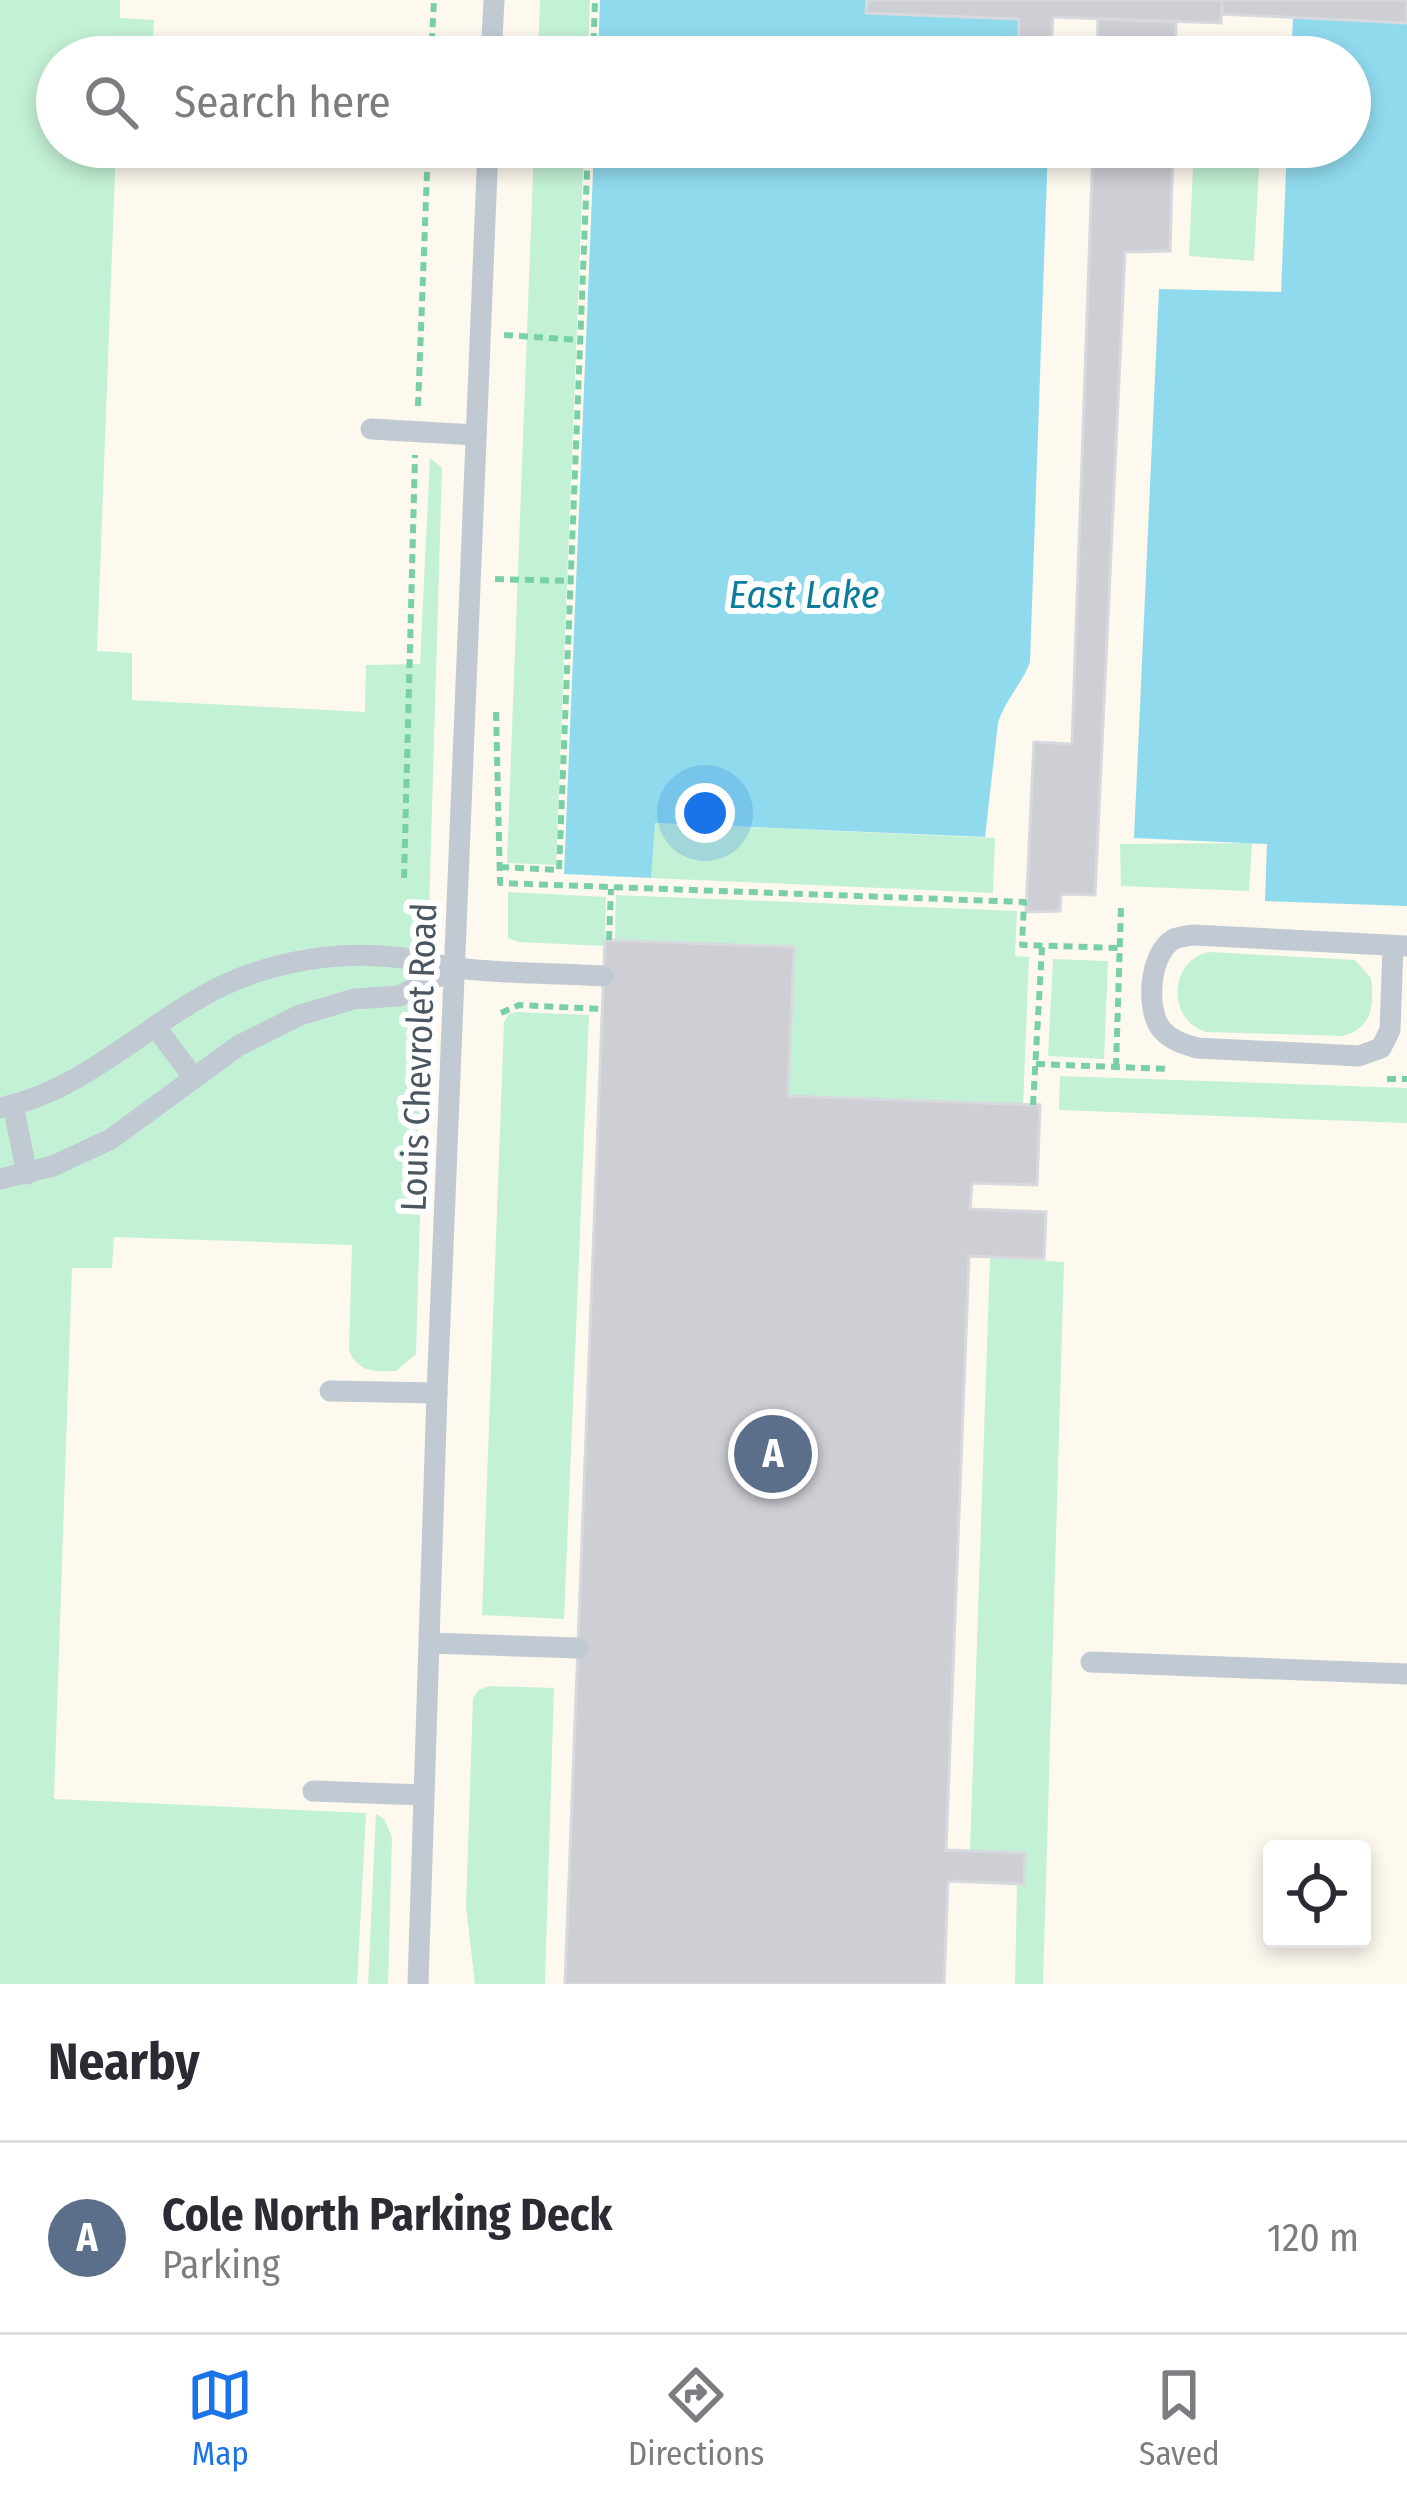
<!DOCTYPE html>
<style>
:root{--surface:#fff;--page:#f2f2f3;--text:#2b2b33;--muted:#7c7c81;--line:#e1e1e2;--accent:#1a73e8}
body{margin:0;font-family:"Fira Sans Condensed",sans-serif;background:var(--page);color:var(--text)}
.controls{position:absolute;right:36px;bottom:36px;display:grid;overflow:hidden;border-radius:12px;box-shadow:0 6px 18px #0003}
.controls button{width:108px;height:108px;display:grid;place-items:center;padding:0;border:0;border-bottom:3px solid var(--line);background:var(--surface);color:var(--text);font:60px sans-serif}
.you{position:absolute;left:705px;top:813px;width:42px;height:42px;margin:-30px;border:9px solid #fff;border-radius:50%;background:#1a73e8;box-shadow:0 0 0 18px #1a73e833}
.badge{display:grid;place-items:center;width:78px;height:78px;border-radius:50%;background:var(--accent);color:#fff;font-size:39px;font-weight:700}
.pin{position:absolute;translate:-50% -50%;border:6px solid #fff;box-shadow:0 3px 12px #0006}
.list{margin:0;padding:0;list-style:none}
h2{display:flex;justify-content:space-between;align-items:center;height:156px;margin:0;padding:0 48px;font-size:51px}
h2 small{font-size:39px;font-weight:400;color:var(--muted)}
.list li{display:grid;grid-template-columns:78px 1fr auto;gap:36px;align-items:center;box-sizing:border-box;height:192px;padding:0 48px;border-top:3px solid var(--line)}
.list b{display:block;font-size:45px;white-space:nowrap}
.list p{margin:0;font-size:39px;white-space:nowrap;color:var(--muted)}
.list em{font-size:39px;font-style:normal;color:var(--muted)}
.icon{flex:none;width:66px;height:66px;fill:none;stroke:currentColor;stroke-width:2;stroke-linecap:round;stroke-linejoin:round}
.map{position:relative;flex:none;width:1407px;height:1984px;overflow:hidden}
.search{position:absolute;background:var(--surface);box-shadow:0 6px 18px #0003;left:36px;right:36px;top:36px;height:132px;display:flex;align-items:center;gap:30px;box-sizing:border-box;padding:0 42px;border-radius:66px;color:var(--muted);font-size:45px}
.sheet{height:348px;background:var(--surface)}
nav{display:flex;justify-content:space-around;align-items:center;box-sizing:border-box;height:168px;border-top:3px solid var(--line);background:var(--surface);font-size:33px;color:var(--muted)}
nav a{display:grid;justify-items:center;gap:6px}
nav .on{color:var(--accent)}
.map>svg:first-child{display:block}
.commercial{fill:#fdf9ef;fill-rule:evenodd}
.green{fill:#c3f1d5}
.water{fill:#90daee}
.building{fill:#cdcfd5;stroke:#d7d9de;stroke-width:3}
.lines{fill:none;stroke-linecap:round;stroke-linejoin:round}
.path{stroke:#7ad0a6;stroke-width:6;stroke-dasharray:9 6;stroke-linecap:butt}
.lane{stroke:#c1cad2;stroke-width:21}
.labels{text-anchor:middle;stroke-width:12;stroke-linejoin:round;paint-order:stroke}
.street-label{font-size:36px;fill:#4a5661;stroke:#fff}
.water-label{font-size:39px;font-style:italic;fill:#0c7c9b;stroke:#fff}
</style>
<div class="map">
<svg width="1407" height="1984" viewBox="0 0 1407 1984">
<rect width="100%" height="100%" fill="#f5f3f3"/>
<path class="commercial" d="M0,0H1407V1984H0ZM57,57H1350V147H57ZM1272,1849H1362V1939H1272Z"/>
<g class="green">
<path d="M0,0H120V18L154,20L152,57H57V147H116L97,651L132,653V700L365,712L366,665L420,664L430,458L442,468L416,1354L396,1371C375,1372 358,1372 349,1351L352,1245L114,1237L112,1268H72L54,1799L366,1813L357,1984H0Z"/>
<polygon points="540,0 590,0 588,57 538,57"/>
<polygon points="534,147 584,147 556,865 507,863"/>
<polygon points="1194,147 1260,147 1254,261 1189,256"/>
<polygon points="654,823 995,838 993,893 651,878"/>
<polygon points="1252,843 1249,891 1121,886 1120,844"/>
<polygon points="508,892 606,897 605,946 519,942 508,938"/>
<polygon points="616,895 1017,911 1015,956 1029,957 1023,1105 788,1096 793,947 615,940"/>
<path d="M1209,952L1355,960L1371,978C1374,1006 1373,1027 1343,1036L1206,1032C1167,1020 1168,961 1209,952Z"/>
<polygon points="1053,959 1108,961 1104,1059 1048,1056"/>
<polygon points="517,1012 589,1015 564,1619 482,1615 504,1022 509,1014"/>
<polygon points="1060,1076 1407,1088 1407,1123 1059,1110"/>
<polygon points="990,1257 1064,1262 1043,1984 1015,1984 1017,1884 1024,1883 1025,1853 970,1851"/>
<polygon points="490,1686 554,1688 545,1984 475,1984 466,1907 473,1699 478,1690"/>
<polygon points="376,1814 384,1819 392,1837 388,1984 368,1984"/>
</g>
<g class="water">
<polygon points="600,0 867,0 867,13 1019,19 1018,57 598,57"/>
<polygon points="1294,0 1407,0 1407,906 1265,901 1267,844 1134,838 1159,289 1281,292 1287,147 1350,147 1350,57 1291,57"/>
<path d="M594,147H1048L1030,662C1022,684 1005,700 998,723L985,837L655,823L651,878L564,874Z"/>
</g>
<g class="building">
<polygon points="867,0 1222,0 1221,23 1053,17 1051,57 1018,57 1019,19 866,13"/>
<polygon points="1222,0 1407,0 1407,23 1222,14"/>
<polygon points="1098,19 1176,22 1175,57 1097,57"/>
<polygon points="1093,147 1173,147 1170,251 1125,252 1095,895 1061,894 1060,911 1026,912 1034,742 1072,744"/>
<polygon points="605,940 794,947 788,1096 1040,1105 1037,1185 972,1183 970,1209 1046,1212 1044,1259 969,1256 946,1850 1025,1853 1024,1884 948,1881 944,1984 565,1984"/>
</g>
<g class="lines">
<g class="path">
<polyline points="431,57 434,0"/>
<polyline points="593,57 595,0"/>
<polyline points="504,335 579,340"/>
<polyline points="418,406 428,147"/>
<polyline points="495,579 569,581"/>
<polyline points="496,712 500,883 1024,902 1022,945 1119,948"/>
<polyline points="500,867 559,870 588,147"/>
<polyline points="404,878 415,455"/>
<polyline points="609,940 611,889"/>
<polyline points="501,1013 519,1005 602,1009"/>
<polyline points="1036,1064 1170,1069"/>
<polyline points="1116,1067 1121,907"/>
<polyline points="1387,1079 1407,1079"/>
<polyline points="1033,1105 1042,947"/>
</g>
<g class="lane">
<polyline points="491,57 494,0"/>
<polyline points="371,429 476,435"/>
<path d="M1393,946L1390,1030L1381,1048L1359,1056L1197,1048C1184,1044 1172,1041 1162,1030C1145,1010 1149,953 1174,939C1176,938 1191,935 1193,935L1407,946"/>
<polyline points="155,1026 193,1077"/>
<polyline points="13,1105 27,1174"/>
<path d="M0,1108C87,1090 147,1022 224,985C278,960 343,950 403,958C421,960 439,966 457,968C505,974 555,973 603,976"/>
<polyline points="0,1179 53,1166 111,1139 238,1046 300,1015 354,999 399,996 455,968"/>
<polyline points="330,1391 437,1393"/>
<polyline points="430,1643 578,1648"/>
<polyline points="1091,1662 1407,1674"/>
<polyline points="313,1791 423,1795"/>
<polyline points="418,1984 437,1393 488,147"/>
</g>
</g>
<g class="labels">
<g class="street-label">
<text transform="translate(418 1057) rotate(-88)" y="13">Louis Chevrolet Road</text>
</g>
<g class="water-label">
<text x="804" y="608">East Lake</text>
</g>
</g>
</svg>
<div class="controls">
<button><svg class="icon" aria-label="locate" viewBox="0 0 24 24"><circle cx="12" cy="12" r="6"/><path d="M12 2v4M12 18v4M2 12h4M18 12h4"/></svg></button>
</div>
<div class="you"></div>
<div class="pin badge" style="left:773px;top:1454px;background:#5c6f8a">A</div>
<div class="search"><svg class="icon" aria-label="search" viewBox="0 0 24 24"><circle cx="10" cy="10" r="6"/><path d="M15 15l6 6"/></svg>Search here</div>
</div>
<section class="sheet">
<h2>Nearby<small></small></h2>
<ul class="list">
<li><span class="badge" style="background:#5c6f8a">A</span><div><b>Cole North Parking Deck</b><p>Parking</p></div><em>120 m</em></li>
</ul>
</section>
<nav>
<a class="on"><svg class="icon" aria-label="map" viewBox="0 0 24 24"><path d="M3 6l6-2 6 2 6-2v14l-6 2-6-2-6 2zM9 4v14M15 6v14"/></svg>Map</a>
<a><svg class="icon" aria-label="directions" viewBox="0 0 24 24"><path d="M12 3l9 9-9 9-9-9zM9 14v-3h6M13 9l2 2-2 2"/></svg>Directions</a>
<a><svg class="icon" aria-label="saved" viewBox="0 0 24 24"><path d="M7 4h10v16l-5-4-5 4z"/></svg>Saved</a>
</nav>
